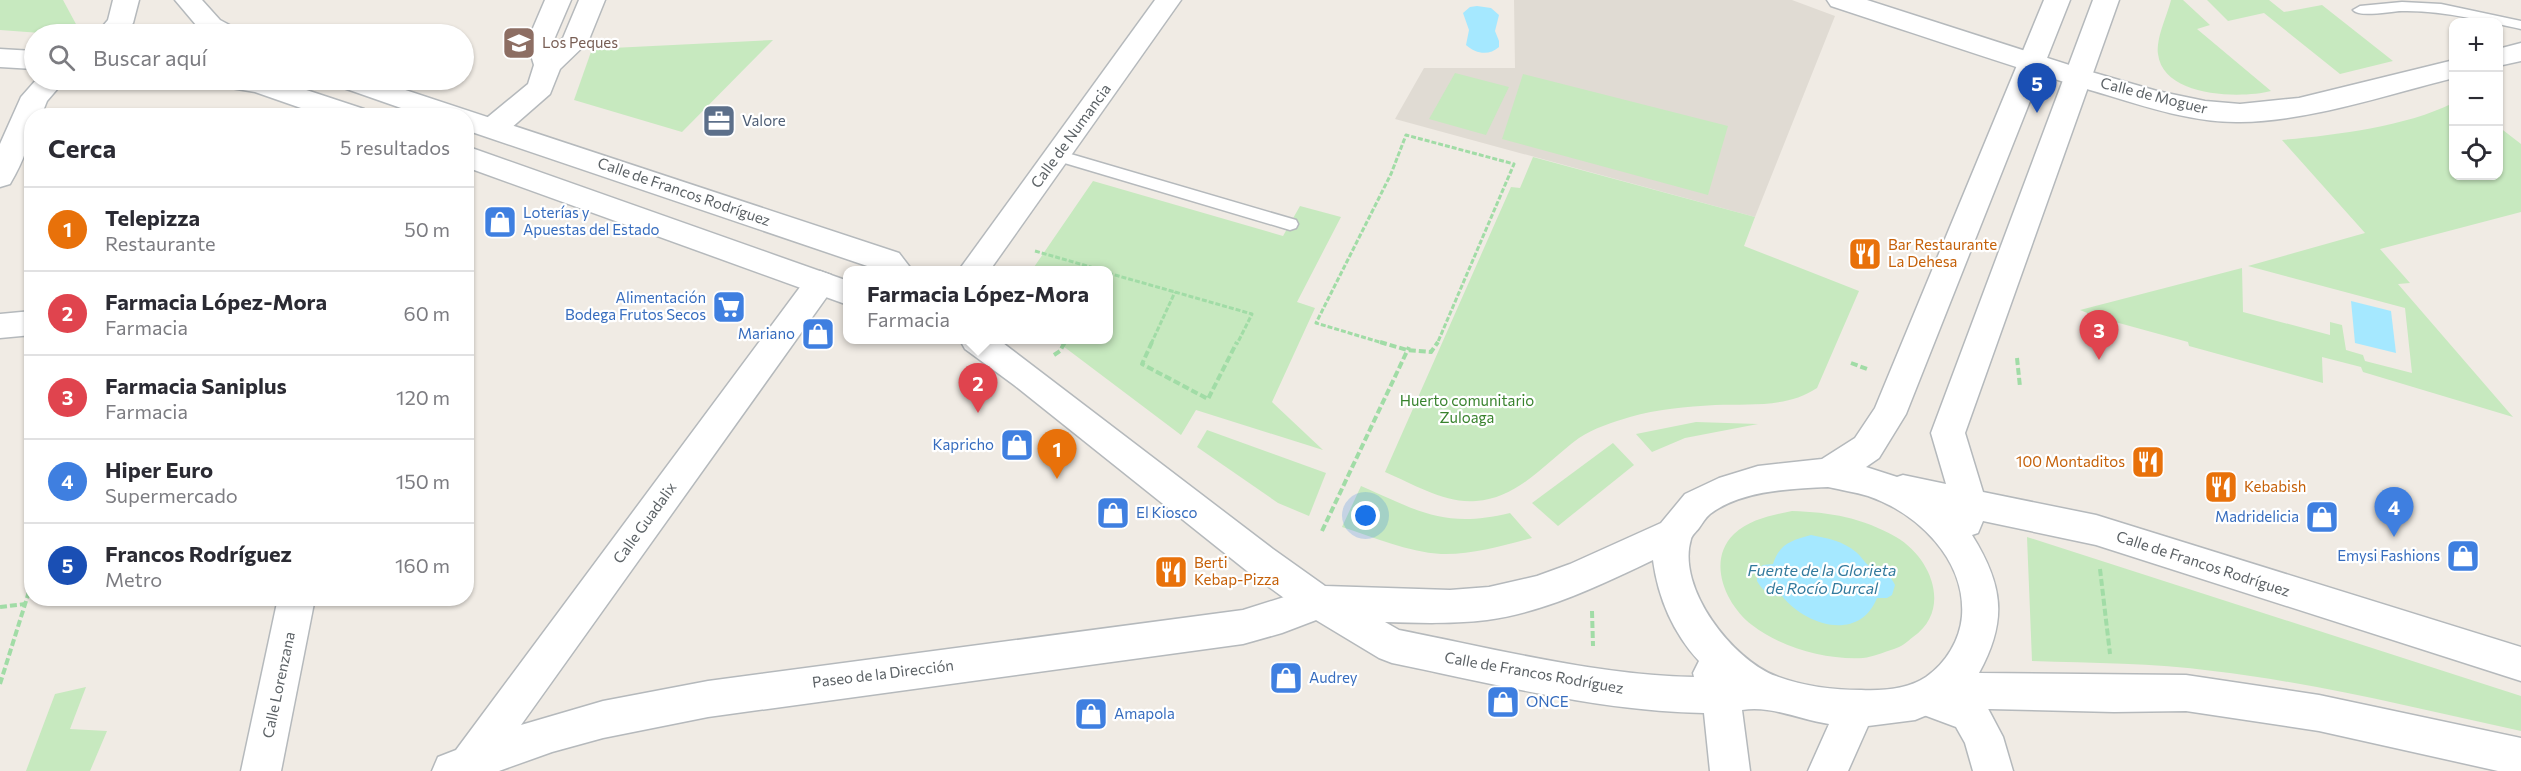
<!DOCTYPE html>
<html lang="es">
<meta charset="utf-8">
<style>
:root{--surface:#fff;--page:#f7f7f7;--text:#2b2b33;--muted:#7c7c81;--line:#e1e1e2;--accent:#2563eb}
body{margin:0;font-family:Commissioner,sans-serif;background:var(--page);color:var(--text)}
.controls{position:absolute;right:18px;top:18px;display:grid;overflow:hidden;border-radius:12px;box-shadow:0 2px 4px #0004}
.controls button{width:54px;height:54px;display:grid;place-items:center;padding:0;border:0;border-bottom:2px solid var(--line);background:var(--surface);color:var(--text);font:30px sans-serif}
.you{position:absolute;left:1366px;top:516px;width:21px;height:21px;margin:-15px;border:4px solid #fff;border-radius:50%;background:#1a73e8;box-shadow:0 0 0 9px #1a73e833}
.badge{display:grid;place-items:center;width:39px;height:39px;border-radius:50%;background:var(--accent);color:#fff;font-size:20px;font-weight:700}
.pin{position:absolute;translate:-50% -50px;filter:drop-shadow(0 2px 3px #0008)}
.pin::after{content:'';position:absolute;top:32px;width:21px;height:18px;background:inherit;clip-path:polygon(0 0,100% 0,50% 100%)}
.popup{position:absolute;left:843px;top:266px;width:270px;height:78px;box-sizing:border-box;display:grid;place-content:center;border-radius:12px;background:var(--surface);filter:drop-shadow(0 2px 4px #0005);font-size:20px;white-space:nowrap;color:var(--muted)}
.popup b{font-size:22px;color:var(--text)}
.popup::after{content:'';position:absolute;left:50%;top:100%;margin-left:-12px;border:12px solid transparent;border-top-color:var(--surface)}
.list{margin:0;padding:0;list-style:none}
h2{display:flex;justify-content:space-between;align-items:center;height:78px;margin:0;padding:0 24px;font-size:26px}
h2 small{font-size:20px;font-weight:400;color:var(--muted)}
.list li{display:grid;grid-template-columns:39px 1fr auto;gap:18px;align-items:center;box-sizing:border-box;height:84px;padding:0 24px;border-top:2px solid var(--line)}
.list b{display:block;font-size:22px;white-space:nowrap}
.list p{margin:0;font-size:20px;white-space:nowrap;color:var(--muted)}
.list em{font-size:20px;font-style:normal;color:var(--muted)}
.icon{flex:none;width:33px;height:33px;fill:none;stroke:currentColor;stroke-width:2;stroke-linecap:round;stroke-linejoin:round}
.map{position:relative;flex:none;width:2521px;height:771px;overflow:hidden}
.search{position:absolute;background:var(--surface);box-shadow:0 2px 4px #0004;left:24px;top:24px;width:450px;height:66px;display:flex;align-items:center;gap:15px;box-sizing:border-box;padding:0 21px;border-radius:33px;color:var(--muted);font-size:22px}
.panel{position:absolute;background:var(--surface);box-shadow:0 2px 4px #0004;left:24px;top:108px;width:450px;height:498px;border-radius:24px}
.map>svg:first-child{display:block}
.education{fill:#e0dbd3}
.green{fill:#c7e9bf}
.water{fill:#a5e8ff}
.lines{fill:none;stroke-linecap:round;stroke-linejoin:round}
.service-casing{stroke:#b5b9bc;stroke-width:3}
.minor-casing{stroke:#b5b9bc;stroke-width:3}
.tertiary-casing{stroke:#b5b9bc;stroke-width:3}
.path-far1{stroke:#a1dca6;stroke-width:3;stroke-dasharray:5 2;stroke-linecap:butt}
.path{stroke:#a1dca6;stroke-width:4;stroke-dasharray:7 3;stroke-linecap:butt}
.service{fill:#fff;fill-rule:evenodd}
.minor{fill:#fff;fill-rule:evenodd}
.tertiary{fill:#fff;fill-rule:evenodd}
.labels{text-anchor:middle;stroke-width:4.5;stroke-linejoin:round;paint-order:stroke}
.education-label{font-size:15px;fill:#785e54;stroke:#fff;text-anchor:start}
.street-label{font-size:15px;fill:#5c6266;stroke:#fff}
.service-label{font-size:15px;fill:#4e5e75;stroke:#fff;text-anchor:start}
.shop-label{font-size:15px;fill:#366cbe;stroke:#fff;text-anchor:start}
.food-label{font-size:15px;fill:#c56008;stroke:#fff;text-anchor:start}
.park-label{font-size:15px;fill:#39832e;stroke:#fff}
.water-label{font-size:16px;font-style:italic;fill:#337a9d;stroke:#fff}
</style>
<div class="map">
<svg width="2521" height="771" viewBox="0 0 2521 771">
<rect width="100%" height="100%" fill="#f0ebe4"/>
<polygon class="education" points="1514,0 1792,0 1835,16 1755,217 1395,119 1424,68 1515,68"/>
<g class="green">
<polygon points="0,0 63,0 77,26 54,34 0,30"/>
<path d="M2171,0H2183L2210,25L2197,29L2271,91C2240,99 2163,97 2158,54C2156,38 2167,16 2171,0Z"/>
<polygon points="2207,0 2269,0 2284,12 2322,5 2393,61 2340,74 2264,13 2228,21"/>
<polygon points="773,40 682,132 574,100 592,49"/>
<polygon points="1455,73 1509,87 1486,135 1429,119"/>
<polygon points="1523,74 1728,126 1708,195 1502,139"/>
<path d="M2453,103L2454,176H2498L2499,127L2521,144V212L2380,249L2410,283L2398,284L2513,417L2363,372L2361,367L2322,357L2323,383L2189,346L2188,342L2097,317L2080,310L2242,268L2243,312L2330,335V322L2342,325L2346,350L2363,355L2365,361L2412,373L2405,308L2248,266L2365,233L2282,140C2335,135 2405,127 2453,103Z"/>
<path d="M1533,157L1755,217L1744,246L1859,291L1817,388C1787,408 1750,404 1715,405C1686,407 1657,409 1630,417C1613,422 1594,428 1579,438C1546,462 1519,498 1476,501C1446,504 1413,484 1385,472L1511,187L1520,188Z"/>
<polygon points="1093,181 1283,236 1300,206 1341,217 1297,302 1315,308 1272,402 1323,450 1196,410 1181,435 1055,340 1108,340 1108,270 1032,270"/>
<polygon points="1696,422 1758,424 1685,438 1652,452 1636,434"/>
<polygon points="1207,430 1326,473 1309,516 1278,503 1197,447"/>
<polygon points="1613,443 1634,465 1558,526 1532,503"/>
<path d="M1361,486C1419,511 1444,529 1510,513L1532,538C1502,546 1471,555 1441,554C1407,552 1374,537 1342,527Z"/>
<path d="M1792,511C1830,512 1863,518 1896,537C1932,558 1952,610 1913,637C1907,642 1901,647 1894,649C1884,652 1873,657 1863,658C1826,660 1782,648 1752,625C1726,605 1706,561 1734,534C1750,519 1772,515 1792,511Z"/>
<path d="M2027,537L2521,696V731C2419,709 2317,683 2213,671C2153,663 2093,663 2032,661Z"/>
<polygon points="86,687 70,729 107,731 90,771 26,771 55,694"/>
</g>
<g class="water">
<path d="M1477,6L1491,8L1499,15L1495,31L1499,41V47C1489,56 1476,54 1466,45L1469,30L1463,13L1470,7Z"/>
<polygon points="2351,301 2391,311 2396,353 2355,343"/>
<path d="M1811,535C1827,538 1843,541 1856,552C1861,556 1864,562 1869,566C1880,574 1887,568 1895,585L1892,595L1887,598H1877C1859,643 1805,625 1782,596C1770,597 1762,590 1757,581L1758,569L1763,565L1773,564C1779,544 1792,540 1811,535Z"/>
</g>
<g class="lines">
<defs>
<g id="service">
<path d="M2402,2L2441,4L2521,21V29C2483,21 2443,10 2402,11C2391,11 2360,18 2353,10L2360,6Z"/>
<polygon points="1057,150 1296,220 1298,224 1296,228 1290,230 1051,159 1049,155 1051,151"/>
</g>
<g id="minor">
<polygon points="113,0 139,0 133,23 124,34 96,34 108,20"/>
<polygon points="175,0 202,0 220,20 235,28 239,34 207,34 202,32"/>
<polygon points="545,0 571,0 553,42 554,45 563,38 579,0 605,0 588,42 560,69 550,94 503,135 493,137 483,135 479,128 483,121 528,84 534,65 527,42"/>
<polygon points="1155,0 1181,0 990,270 959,270"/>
<path d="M1827,0H1867L2088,71L2157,91L2205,101L2240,104L2299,98L2454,60V78C2385,95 2311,121 2240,122C2190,123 2138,104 2090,90C2003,64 1917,34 1831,6Z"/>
<polygon points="2521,43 2521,61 2498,66 2498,49"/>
<path d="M36,80H65L47,101L41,116H32C32,140 23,162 10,184L0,187V144L21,97Z"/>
<polygon points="820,271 831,275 836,283 831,291 521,725 603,701 708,681 1243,610 1319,586 1332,590 1338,602 1332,614 1282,633 1243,644 708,717 603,738 552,752 499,771 432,771 438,757 456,750 809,275"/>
<polygon points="32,311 32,335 0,338 0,314"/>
<polygon points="278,598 315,598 281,771 241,771"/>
<polygon points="1927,680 1984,701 2003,737 2013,771 1973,771 1965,743 1956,727 1913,711 1908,698 1913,685"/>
</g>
<g id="tertiary">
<path d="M2044,0H2070L1906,414L1879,458L1866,467L1897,477L1903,475L1946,484L1931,433L2093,0H2119L1965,433L1983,492L2096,515L2521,647V681L2096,545L1983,521L1978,533L1972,535C2003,585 2008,620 1979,673L2186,675L2319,695L2521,738V771H2498L2319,731L2186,711L2114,712L1944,708L1915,720L1868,726L1848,771H1808L1829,724C1800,720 1771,705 1742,710L1750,771H1710L1704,713C1599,711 1495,684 1392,663L1379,658L1306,614L1247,571L1014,385L965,349L960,340H999L1273,549L1325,586L1450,590L1489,587L1537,576L1570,564L1661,523L1685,494L1719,478L1758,466L1822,459L1855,438L1875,408ZM1828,487C1841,490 1855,492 1868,496C1918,513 1966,560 1962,616C1960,640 1946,663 1926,677C1908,689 1883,691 1861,690C1833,690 1802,686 1776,676C1733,660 1676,588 1691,539C1692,535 1696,532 1699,528C1702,524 1705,518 1710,514C1742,490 1790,489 1828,487ZM1653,560C1658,597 1673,633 1699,661L1693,673L1694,677C1595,675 1496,649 1399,630L1385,622C1419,623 1453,624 1487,620C1545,612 1601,585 1653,560Z"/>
<polygon points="0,49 34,51 34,69 0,67"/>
<polygon points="215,80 276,80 364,109 368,116 324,116 255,92 219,86"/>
<polygon points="334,80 375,80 899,253 912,270 879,270 466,130 466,116 424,116 338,86"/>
<polygon points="466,146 848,281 848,305 466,167"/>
</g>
</defs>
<use href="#service" class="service-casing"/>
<use href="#minor" class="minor-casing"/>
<use href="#tertiary" class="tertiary-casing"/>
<g class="path-far1">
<polyline points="1035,251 1101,270"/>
<polyline points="1108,273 1175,292"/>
<polyline points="1175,292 1252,314 1237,344"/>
<polyline points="1064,344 1066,340"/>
<polyline points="1151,344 1175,292"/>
<polyline points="1386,344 1316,323 1391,174 1406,135 1514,164 1437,344"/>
</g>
<g class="path">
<polyline points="1152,342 1142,364 1208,399 1237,342"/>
<polyline points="1380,342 1407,350 1431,352 1438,342"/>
<polyline points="1054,355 1060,351 1065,342"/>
<polyline points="2017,358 2020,387"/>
<polyline points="1851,363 1867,369"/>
<polyline points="1322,531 1409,347"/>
<polyline points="2100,569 2110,654"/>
<polyline points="0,607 25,604"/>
<polyline points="1592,611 1593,646"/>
<polyline points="0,684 32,582"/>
</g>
<use href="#service" class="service"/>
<use href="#minor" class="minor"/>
<use href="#tertiary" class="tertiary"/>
</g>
<defs>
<symbol id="school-square" viewBox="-11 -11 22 22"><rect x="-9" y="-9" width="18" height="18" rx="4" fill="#8d6e63" stroke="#fff"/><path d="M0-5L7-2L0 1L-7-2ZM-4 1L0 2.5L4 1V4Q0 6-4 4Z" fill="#fff"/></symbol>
<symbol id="office-square" viewBox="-11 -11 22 22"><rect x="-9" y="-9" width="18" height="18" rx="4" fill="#5c6f8a" stroke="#fff"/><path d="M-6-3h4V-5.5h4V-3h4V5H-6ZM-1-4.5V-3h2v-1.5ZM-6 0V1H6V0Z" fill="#fff"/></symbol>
<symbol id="shop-square" viewBox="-11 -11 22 22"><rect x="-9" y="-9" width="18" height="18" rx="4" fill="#3f7fe0" stroke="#fff"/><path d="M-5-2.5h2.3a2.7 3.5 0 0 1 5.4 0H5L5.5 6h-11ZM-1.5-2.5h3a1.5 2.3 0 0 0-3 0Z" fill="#fff"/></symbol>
<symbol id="restaurant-square" viewBox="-11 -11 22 22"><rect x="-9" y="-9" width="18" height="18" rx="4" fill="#e8710a" stroke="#fff"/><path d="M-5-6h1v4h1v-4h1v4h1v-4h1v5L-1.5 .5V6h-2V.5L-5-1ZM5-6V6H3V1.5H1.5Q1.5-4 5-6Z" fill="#fff"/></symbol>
<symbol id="supermarket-square" viewBox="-11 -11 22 22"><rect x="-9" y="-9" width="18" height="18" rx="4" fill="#3f7fe0" stroke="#fff"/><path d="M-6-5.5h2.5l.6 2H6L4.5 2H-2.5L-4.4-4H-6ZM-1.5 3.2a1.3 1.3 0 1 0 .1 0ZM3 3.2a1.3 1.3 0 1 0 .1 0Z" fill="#fff"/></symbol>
</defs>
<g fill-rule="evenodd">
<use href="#school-square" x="500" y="24" width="38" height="38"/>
<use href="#office-square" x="700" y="102" width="38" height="38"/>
<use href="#shop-square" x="481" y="203" width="38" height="38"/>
<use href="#restaurant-square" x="1846" y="235" width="38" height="38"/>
<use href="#supermarket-square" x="710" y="288" width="38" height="38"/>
<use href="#shop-square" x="799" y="315" width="38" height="38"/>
<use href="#shop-square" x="998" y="426" width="38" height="38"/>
<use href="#restaurant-square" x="2129" y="443" width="38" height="38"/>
<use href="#restaurant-square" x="2202" y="468" width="38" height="38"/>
<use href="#shop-square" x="1094" y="494" width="38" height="38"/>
<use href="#shop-square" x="2303" y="498" width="38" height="38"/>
<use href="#shop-square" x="2444" y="537" width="38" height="38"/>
<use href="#restaurant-square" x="1152" y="553" width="38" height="38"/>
<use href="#shop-square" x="1267" y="659" width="38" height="38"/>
<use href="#shop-square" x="1484" y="683" width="38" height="38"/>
<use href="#shop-square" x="1072" y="695" width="38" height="38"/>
</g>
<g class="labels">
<g class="education-label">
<text x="542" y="48">Los Peques</text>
</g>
<g class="street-label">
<text transform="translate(2154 96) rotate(14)" y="5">Calle de Moguer</text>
<text transform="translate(1071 136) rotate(-54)" y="5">Calle de Numancia</text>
<text transform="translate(684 192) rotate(19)" y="5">Calle de Francos Rodríguez</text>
<text transform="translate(645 523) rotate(-54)" y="5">Calle Guadalix</text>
<text transform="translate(2203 564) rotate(18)" y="5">Calle de Francos Rodríguez</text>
<text transform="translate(1534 673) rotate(10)" y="5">Calle de Francos Rodríguez</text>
<text transform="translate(883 674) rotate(-7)" y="5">Paseo de la Dirección</text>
<text transform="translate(279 685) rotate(-78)" y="5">Calle Lorenzana</text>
</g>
<g class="service-label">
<text x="742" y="126">Valore</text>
</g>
<g class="shop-label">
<text x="523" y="218">Loterías y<tspan x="523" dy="17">Apuestas del Estado</tspan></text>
<text x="706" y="303" text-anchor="end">Alimentación<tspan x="706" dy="17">Bodega Frutos Secos</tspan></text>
<text x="795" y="339" text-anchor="end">Mariano</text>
<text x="994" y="450" text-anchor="end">Kapricho</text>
<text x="1136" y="518">El Kiosco</text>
<text x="2299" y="522" text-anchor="end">Madridelicia</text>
<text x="2440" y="561" text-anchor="end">Emysi Fashions</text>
<text x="1309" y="683">Audrey</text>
<text x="1526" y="707">ONCE</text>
<text x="1114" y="719">Amapola</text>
</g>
<g class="food-label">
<text x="1888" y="250">Bar Restaurante<tspan x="1888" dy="17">La Dehesa</tspan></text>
<text x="2125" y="467" text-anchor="end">100 Montaditos</text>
<text x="2244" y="492">Kebabish</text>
<text x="1194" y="568">Berti<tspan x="1194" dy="17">Kebap-Pizza</tspan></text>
</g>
<g class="park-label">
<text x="1467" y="406">Huerto comunitario<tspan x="1467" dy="17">Zuloaga</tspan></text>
</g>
<g class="water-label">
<text x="1822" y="576">Fuente de la Glorieta<tspan x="1822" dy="18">de Rocío Durcal</tspan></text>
</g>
</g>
</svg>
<div class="controls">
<button>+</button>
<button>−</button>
<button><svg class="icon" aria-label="locate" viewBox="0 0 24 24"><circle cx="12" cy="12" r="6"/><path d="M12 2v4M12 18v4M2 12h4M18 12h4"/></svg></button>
</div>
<div class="you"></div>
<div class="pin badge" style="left:1057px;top:479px;background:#e8710a">1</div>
<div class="pin badge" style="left:978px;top:413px;background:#e0444e">2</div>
<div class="popup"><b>Farmacia López-Mora</b>Farmacia</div>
<div class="pin badge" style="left:2099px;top:360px;background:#e0444e">3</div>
<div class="pin badge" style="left:2394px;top:537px;background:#3f7fe0">4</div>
<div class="pin badge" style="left:2037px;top:113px;background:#1a4fb4">5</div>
<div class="search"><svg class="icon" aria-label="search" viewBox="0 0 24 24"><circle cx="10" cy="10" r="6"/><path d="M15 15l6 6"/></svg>Buscar aquí</div>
<section class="panel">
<h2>Cerca<small>5 resultados</small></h2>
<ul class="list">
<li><span class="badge" style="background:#e8710a">1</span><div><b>Telepizza</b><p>Restaurante</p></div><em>50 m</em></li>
<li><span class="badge" style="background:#e0444e">2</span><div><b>Farmacia López-Mora</b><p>Farmacia</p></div><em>60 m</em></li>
<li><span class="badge" style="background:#e0444e">3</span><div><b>Farmacia Saniplus</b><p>Farmacia</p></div><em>120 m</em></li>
<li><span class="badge" style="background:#3f7fe0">4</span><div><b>Hiper Euro</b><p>Supermercado</p></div><em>150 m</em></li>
<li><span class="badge" style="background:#1a4fb4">5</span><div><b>Francos Rodríguez</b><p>Metro</p></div><em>160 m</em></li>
</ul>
</section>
</div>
